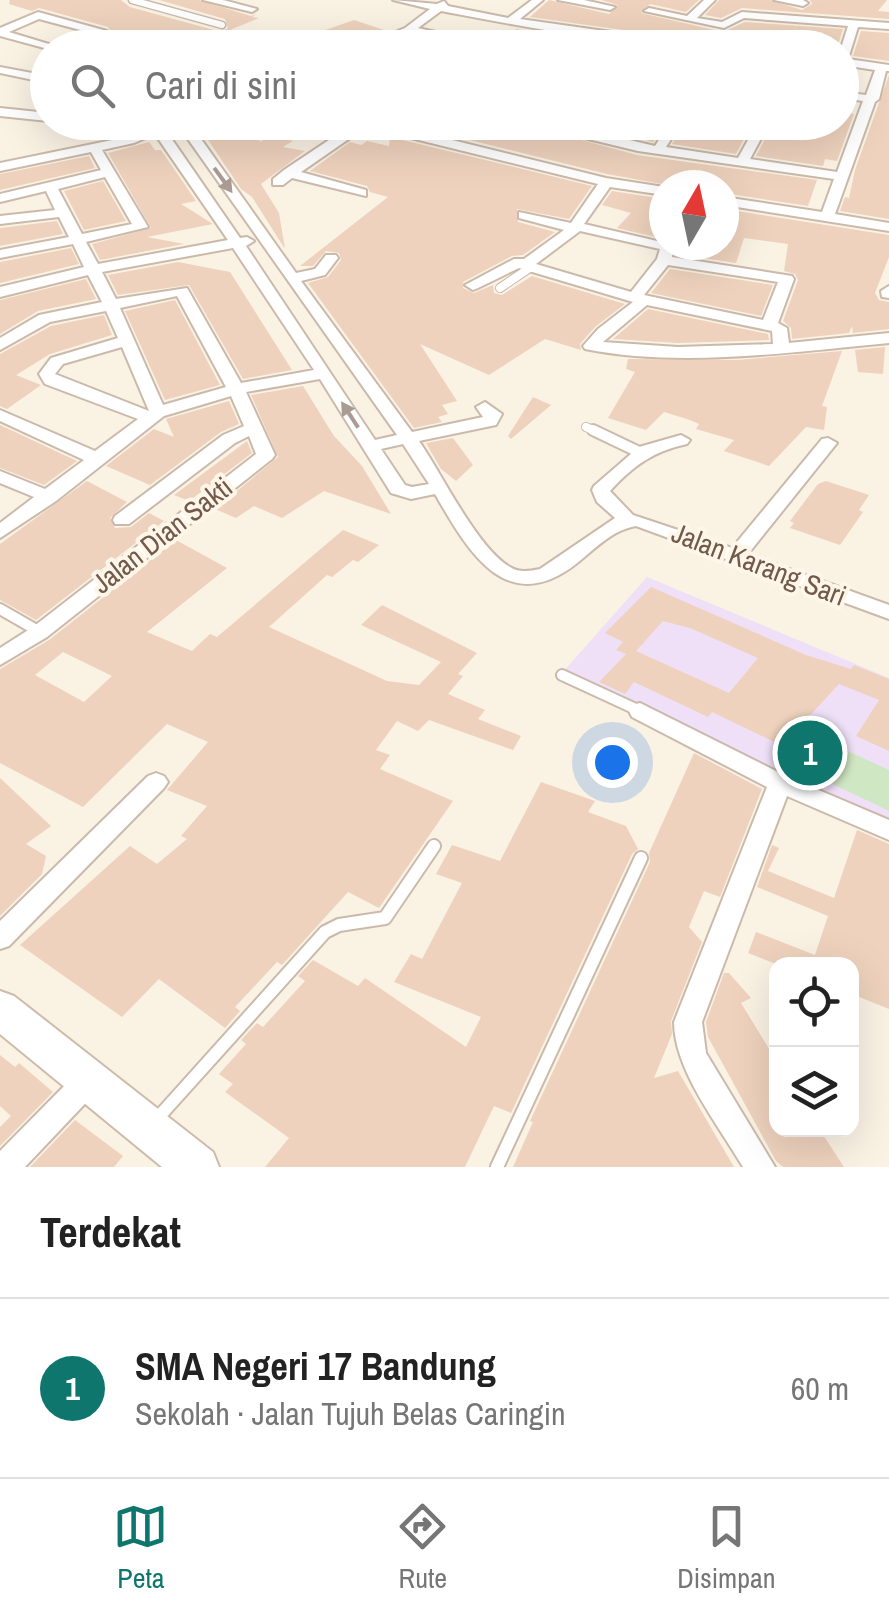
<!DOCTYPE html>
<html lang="id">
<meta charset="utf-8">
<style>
:root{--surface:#fff;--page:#f2f2f2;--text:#222;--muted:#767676;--line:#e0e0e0;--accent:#0f766e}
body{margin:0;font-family:"Archivo Narrow",sans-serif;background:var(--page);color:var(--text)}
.controls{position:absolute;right:30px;bottom:30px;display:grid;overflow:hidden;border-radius:20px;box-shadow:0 10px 40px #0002}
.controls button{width:90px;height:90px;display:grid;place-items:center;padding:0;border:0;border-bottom:2px solid var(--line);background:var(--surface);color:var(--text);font:50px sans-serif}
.compass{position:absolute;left:649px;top:170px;width:90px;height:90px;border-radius:50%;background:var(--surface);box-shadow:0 10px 40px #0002;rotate:9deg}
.you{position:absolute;left:612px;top:762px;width:35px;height:35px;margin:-25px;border:8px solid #fff;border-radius:50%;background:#1a73e8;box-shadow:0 0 0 15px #1a73e833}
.badge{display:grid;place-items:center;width:65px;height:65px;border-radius:50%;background:var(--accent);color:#fff;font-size:32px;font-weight:700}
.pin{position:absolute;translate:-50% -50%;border:5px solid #fff;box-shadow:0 2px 10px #0006}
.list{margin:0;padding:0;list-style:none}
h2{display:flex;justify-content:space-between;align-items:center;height:130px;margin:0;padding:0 40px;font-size:42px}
h2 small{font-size:32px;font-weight:400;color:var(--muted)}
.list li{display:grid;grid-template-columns:65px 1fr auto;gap:30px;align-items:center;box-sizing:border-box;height:180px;padding:0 40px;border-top:2px solid var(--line)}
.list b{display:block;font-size:38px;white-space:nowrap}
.list p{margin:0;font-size:32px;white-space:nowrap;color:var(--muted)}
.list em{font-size:32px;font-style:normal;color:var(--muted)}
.icon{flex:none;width:55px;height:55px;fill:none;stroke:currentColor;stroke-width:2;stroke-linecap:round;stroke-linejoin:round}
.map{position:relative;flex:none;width:889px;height:1167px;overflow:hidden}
.search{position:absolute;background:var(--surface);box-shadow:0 10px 40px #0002;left:30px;right:30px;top:30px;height:110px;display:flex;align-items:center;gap:25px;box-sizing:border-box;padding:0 35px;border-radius:55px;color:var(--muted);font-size:38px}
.sheet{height:310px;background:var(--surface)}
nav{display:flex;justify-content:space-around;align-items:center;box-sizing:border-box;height:140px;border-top:2px solid var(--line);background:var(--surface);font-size:28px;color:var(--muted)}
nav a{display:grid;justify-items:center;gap:5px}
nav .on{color:var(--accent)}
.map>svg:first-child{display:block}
.education{fill:#efe0f7}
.green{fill:#d0e7c3}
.building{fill:#eed2bd;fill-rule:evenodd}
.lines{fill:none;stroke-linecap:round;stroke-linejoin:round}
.service-far3-casing{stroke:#cbbaab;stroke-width:9}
.service-far2-casing{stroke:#cbbaab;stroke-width:10}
.service-far1-casing{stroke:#cbbaab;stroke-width:14}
.service-casing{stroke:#cbbaab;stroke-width:16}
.minor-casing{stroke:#cbbaab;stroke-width:4}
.secondary-casing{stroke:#cebba9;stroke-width:4}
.service-far3{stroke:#fff;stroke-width:6}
.service-far2{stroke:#fff;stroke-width:8}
.service-far1{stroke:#fff;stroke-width:10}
.service{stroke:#fff;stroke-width:12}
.minor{fill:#fff;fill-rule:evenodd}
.secondary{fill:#fff;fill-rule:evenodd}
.oneway{fill:#aa9c93}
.labels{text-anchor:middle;stroke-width:8;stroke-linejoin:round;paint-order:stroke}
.street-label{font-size:28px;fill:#715a4b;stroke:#fef6e9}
</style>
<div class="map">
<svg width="889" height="1167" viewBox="0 0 889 1167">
<rect width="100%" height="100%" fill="#faf2e3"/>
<polygon class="education" points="647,577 889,678 889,828 562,673"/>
<polygon class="green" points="843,749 889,770 889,811 822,779"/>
<g class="building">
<polygon points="10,0 121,0 130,7 221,32 228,28 225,19 159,0 199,0 251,16 257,14 252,17 259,18 230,30 244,34 221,44 122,48 135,41 113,35 108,27 39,8 32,11 9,4"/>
<polygon points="549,0 609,14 618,5 601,0 699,0 686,12 650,4 641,13 723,32 745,22 843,29 837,48 753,48 530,17"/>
<polygon points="719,0 770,0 802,10 812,4 810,0 887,0 878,11 889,12 889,19 742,8 721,18 705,15"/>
<polygon points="354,20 387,31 352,48 294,48 291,42"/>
<polygon points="516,29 581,40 645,48 510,48 500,43"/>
<polygon points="861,31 889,33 889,61 853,56"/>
<polygon points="889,75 889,219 840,211 845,197 849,198 855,170"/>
<polygon points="842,102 847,103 843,113 854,114 837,161 825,159 823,166 756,156 774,122 842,122"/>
<polygon points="196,122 224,122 248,129 261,142 266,134 293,141 283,147 305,151 261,184 279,213 285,249 252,197 241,189"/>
<polygon points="397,122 515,122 637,155 817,180 808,206 724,193 727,185 667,185 607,174"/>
<polygon points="582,122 665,122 653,142"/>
<polygon points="685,122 753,122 736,154 672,144"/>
<polygon points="390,137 592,186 569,219 517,209 518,222 555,232 523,255 512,256 463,282 463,288 474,293 493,285 494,293 502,295 532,276 625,304 595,327 580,344 581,350 545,339 489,375 420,344 457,401 442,405 448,414 438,417 442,422 414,428 308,283 328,277 341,260 339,253 326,251 313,266 300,266 388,197 370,192 367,186 310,171 350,142 361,145 367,141 389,146"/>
<polygon points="149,142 155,150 161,150 196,201 181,204 213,224 147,237 184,244 100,260 92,244 151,228 108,153"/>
<polygon points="89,156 95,168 0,190 0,174"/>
<polygon points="103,181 126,221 84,230 64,191"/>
<polygon points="612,191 664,199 664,239 617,228 631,213 602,205"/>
<polygon points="724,209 889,235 889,257 875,293 879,300 889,302 889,329 853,333 852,326 849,333 792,339 791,328 783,321 798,280 795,274 784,271 788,244 744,238 736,263 676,254 683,245 724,245"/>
<polygon points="57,221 63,234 0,246 0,228"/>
<polygon points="71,248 79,264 0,283 0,262"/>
<polygon points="178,262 230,272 292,370 243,379 189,285 118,295 108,275"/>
<polygon points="670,269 773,285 761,316 651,293"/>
<polygon points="86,279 96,299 38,311 0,334 0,300"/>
<polygon points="175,300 220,385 165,400 125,311"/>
<polygon points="648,309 768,334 769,340 678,343 613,339"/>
<polygon points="104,315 112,335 50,354 16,375 41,385 7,409 0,406 0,354 51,326"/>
<polygon points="885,347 883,374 858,372 855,350"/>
<polygon points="842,351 822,406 827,407 824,430 806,427 769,466 724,451 734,440 696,429 699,424 690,420 664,412 646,430 608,418 635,372 626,369 628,359 737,360"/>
<polygon points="303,386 334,436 362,466 391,514 324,491 282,518 254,506 236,518 215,509 278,457 251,395"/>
<polygon points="533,397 551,405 511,439 508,436"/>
<polygon points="229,401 239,424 221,432 150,485 106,466 154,429 174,437 166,419"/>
<polygon points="0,425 77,461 44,485 0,468"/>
<polygon points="453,438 473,465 456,481 441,469 426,443"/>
<polygon points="247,441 252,453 189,501 174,495"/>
<polygon points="87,481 127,502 110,518 115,528 131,527 149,513 164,521 36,620 0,600 0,544"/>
<polygon points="826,481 869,495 859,510 863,512 840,545 790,528 794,523 790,521 818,484"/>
<path d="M343,530L379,545L358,562L353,560L332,577L327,575L269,627L387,681L419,685L441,662L361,625L382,605L477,653L458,674L463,676L448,694L485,710L478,719L521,736L513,750L429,720L418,731L397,721L376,750L390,755L380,769L453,801L379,908L348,892L282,965L277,962L235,1007L240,1011L225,1028L159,979L122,1017L20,945L130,846L157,864L187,839L181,836L207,806L167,790L208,742L167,724L83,807L0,763V669L49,640L176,540L227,568L147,632L192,651L210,634L217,637ZM63,652L112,676L84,702L35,675Z"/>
<path d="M651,587L806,655L851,669L854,665L889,679V751L856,736L879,700L839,684L803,723L840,741L824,766L712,712L708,717L634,682L625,694L599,682L626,654L616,650L623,642L605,633ZM663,621L690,628L758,658L729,693L636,651Z"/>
<polygon points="694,753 762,789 720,897 704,891 689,927 702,942 671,1021 672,1034 654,1078 678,1071 734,1167 513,1167 533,1122 530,1121 650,862 649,853"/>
<polygon points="0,778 51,826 26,844 46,856 42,874 0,916"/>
<polygon points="541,782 595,801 588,812 626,826 638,849 632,854 511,1113 494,1106 465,1167 265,1167 289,1138 225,1092 233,1084 219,1074 246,1044 241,1040 257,1023 263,1027 305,981 298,976 313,960 358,986 365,978 466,1047 481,1017 394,982 411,954 422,959 462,883 436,874 452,845 500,861"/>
<polygon points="857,830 889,844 889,1009 852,994 852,964 776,964 748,953 756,932 815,955 828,916 757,887 772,845 779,848 768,871 834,898"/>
<polygon points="724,973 729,973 751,998 741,1003 776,1060 776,1130 820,1130 844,1167 783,1167 776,1161 708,1037 706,1022"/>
<polygon points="0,1055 15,1067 19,1063 53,1092 0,1146 0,1127 11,1116 0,1106"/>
<polygon points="75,1120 123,1156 114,1167 30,1167"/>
</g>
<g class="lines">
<defs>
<g id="service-far3">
<polyline points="132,0 222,25"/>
<polyline points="268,40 287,48"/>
</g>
<g id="service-far2">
<polyline points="500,288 531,267"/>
<polyline points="586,427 599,433"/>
</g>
<g id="service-far1">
<polyline points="593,430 639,452"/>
<polyline points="0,609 40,632"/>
<polyline points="562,675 640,711"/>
</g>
<g id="service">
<polyline points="155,1121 325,932 339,925 385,918 434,846"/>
<polyline points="497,1167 641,858"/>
</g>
<g id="minor">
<polygon points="203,0 223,0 257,9 252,12"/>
<path d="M393,0L437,4L444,1L448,6L508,18L532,0H543L520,19L725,48C631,48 531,28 441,11L418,28L507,48H482L410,33L372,48H356L405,28L430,9Z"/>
<polygon points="558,0 584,0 615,7 610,10"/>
<polygon points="704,0 715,0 697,18 722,22 742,12 889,23 889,29 858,27 848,59 889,65 889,71 886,71 879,99 875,102 835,214 889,223 889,231 724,205 724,197 822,212 834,179 638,151 530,125 528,122 552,122 655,146 670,122 682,122 666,147 738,158 758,122 770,122 750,159 837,172 863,101 842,98 842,92 866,95 875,70 842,65 841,48 848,26 744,18 724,28 644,11 649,8 687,16"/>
<polygon points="774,0 803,0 808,3 803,6"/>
<polygon points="38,12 107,31 115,48 104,48 99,35 39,19 9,32 62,48 48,49 0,36 0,28"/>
<polygon points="0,67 48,76 48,83 0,73"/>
<polygon points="0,108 48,113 48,121 0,116"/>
<path d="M54,122H160L240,238L247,237L254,241L246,246L375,440L397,435L176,122H189L296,273L315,269L326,255H336L338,258L325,275L301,281L412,432L483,417L476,407L485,402L502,414L496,425L419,441C442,474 477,548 510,567C519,573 530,571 540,569L615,518L597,502L592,490L594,486L639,447L681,435L690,440L687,444C654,451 634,465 610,491L633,515L732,548L822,439L828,438L837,443L748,554L889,605V619L636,526C612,530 595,549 576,564C505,619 467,549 435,494L411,499L391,493L320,379L246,392L275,455L272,459L47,637L0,665V648L33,627L256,454L249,436L235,443L129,524H115L113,520L115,516L223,435L244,426L231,396L164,416L56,501L0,538V523L34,497L0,483V471L45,489L84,460L0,421V410L95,451L138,419L45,384L39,374L51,358L118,338L106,311L50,322L0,350V338L39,315L102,302L88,275L0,297V287L84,267L73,244L0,258V250L69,237L59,217L0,224V216L55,210L46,191L0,202V194L101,170L91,152L0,171V163L127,137L146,128L60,126ZM155,134L228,240L98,264L86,242L148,227L102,150L134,143ZM105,177L132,224L82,234L58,189ZM233,248L314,370L241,383L187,288L116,299L102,272ZM177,296L226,387L163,405L120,308ZM122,347L149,411L55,374L63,364ZM403,444L429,484L412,487L405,485L381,449Z"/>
<path d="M356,122H379L606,178L664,187V195L610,187L584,224L674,245L672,257L792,276L794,279L778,323L787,328L789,343L889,333V343C794,352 679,368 585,349L583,346L598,329L633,302L519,268L478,288L473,290L465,285L514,259H524L564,230L519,218V212L571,223L598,184L366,127L301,172L366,190V196L292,178L283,185H273V179L284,170ZM580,231L660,249L657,259L631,292L536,264ZM668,265L778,282L763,320L644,295ZM647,305L772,331L773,344L678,347L603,342Z"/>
<polygon points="889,286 889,298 882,297 881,291"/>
<path d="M640,703L788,777L889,820V840L787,796L702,1022L706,1053L775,1167H743C719,1126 674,1070 674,1022L767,787L632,717L629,711L632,705Z"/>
<polygon points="156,773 164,776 168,782 164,788 9,946 0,949 0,921 148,776"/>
<polygon points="87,1069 97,1073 101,1082 97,1091 25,1167 0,1167 0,1151 77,1073"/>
</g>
<polygon id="secondary" points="0,991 14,996 213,1152 219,1167 162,1167 0,1034"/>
</defs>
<use href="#service-far3" class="service-far3-casing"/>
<use href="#service-far2" class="service-far2-casing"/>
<use href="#service-far1" class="service-far1-casing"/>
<use href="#service" class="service-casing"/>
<use href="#minor" class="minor-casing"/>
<use href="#secondary" class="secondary-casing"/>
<use href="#service-far3" class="service-far3"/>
<use href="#service-far2" class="service-far2"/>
<use href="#service-far1" class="service-far1"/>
<use href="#service" class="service"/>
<use href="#minor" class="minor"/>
<use href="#secondary" class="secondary"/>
</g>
<defs><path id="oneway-solid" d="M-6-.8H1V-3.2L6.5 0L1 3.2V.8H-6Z" transform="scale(2.5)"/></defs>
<g class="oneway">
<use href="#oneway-solid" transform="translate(223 180) rotate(54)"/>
<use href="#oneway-solid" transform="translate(350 415) rotate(-123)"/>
</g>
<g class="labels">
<g class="street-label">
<text transform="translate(162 535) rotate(-38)" y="10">Jalan Dian Sakti</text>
<text transform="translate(759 564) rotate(21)" y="10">Jalan Karang Sari</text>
</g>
</g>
</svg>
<div class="controls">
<button><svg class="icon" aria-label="locate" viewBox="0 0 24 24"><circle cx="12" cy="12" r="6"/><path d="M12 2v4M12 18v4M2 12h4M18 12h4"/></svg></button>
<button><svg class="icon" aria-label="layers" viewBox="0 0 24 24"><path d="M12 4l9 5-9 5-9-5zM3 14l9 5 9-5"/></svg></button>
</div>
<svg class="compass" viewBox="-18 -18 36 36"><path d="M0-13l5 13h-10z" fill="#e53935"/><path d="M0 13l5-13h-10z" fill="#767676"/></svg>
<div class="you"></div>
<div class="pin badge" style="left:810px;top:753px">1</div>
<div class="search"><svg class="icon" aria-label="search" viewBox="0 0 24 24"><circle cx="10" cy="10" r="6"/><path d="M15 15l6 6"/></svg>Cari di sini</div>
</div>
<section class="sheet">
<h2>Terdekat<small></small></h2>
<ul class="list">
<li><span class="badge">1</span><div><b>SMA Negeri 17 Bandung</b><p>Sekolah · Jalan Tujuh Belas Caringin</p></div><em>60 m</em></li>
</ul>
</section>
<nav>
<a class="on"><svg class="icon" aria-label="map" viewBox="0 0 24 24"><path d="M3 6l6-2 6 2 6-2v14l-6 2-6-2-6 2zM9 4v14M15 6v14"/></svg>Peta</a>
<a><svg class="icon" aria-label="directions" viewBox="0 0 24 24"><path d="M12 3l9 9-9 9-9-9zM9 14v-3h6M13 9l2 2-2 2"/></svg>Rute</a>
<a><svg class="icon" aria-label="saved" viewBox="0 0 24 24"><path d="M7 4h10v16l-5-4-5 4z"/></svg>Disimpan</a>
</nav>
